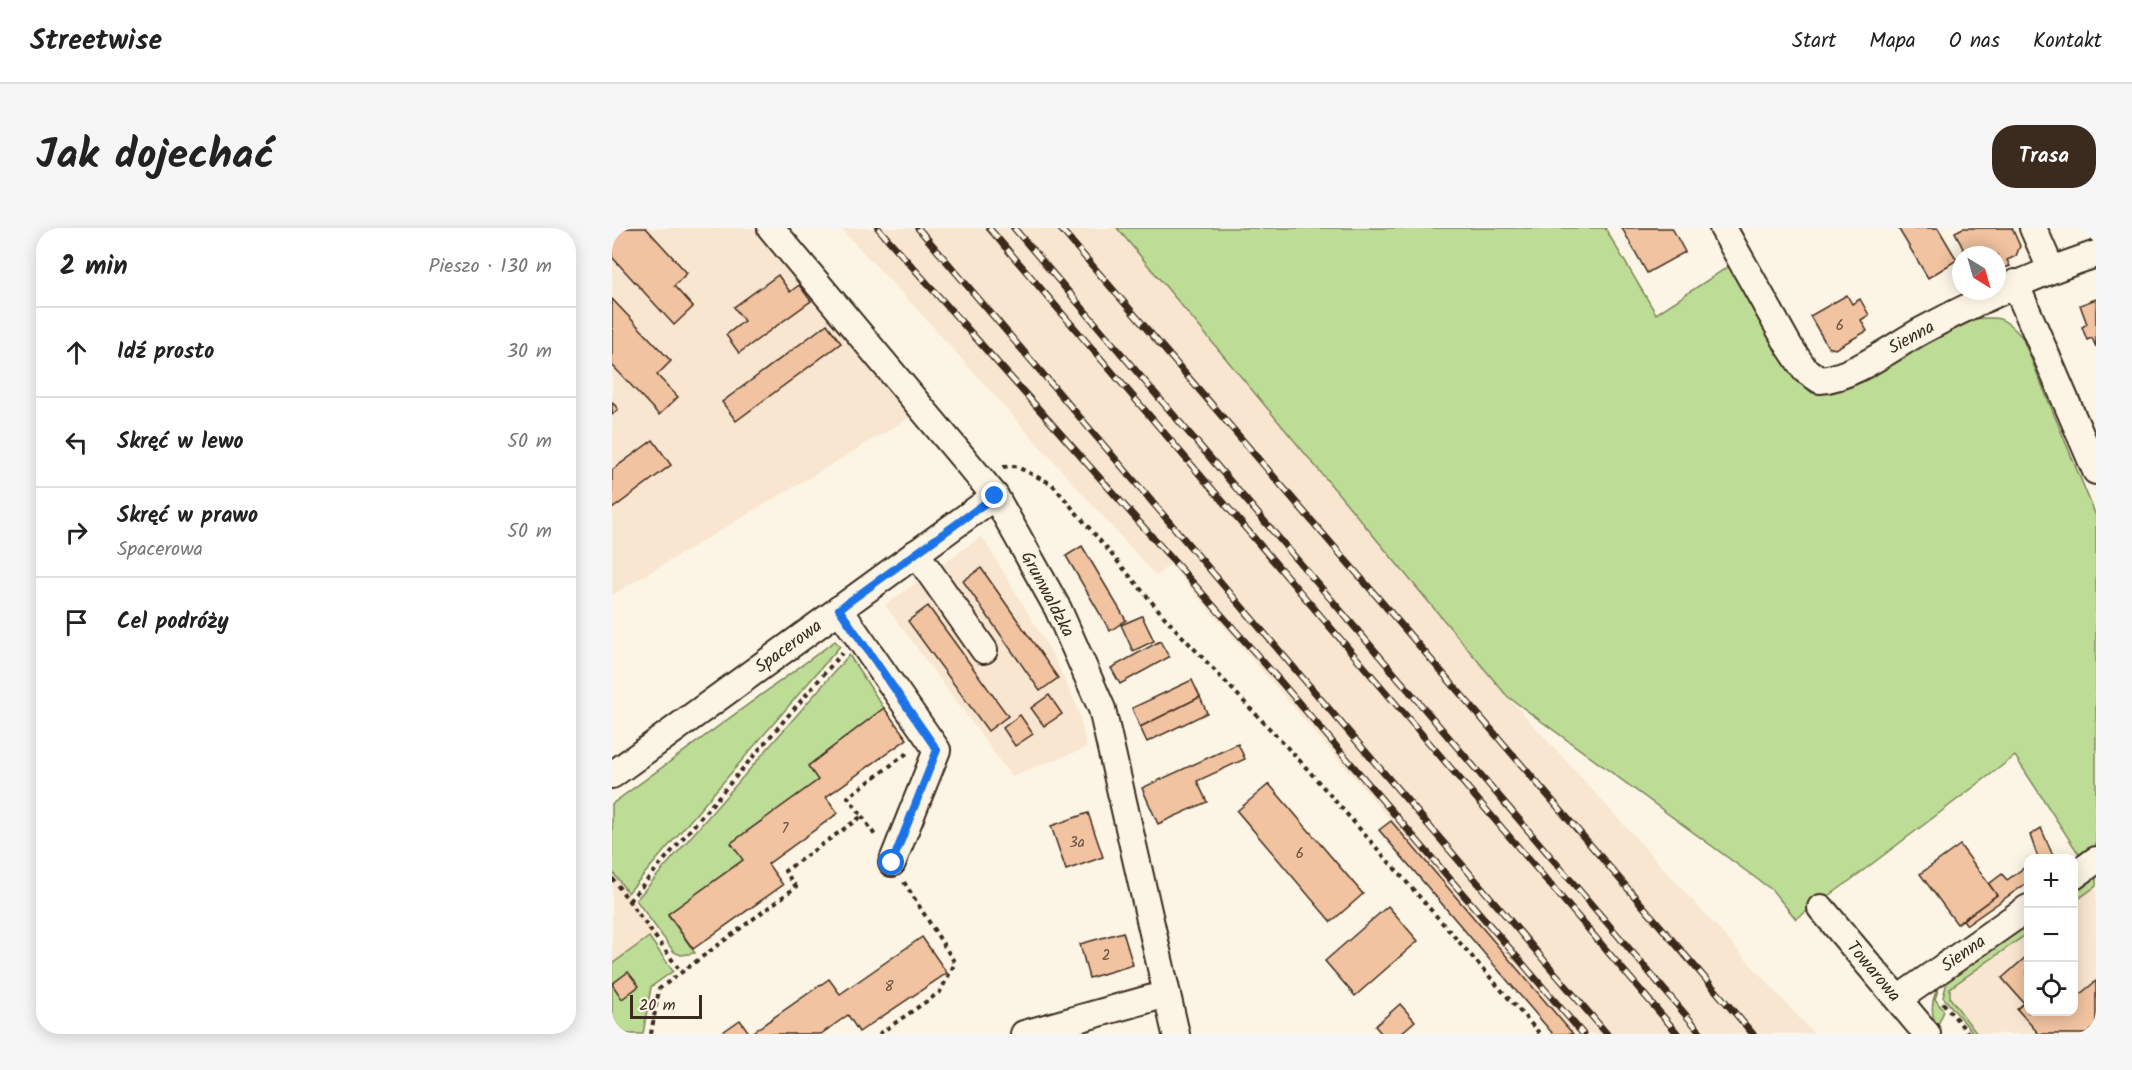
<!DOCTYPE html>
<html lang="pl">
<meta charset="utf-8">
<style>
:root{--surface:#fff;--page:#f6f6f6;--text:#222;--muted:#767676;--line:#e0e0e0;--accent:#3b2a1e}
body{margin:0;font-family:Kalam,sans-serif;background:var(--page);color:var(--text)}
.controls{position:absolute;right:18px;bottom:18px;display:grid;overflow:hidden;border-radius:12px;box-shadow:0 3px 15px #0003}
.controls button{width:54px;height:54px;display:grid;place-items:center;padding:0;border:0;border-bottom:2px solid var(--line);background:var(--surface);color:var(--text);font:30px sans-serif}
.compass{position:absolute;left:1340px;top:18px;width:54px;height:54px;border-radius:50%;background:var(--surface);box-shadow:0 3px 15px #0003;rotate:143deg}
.scale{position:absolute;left:18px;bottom:15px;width:72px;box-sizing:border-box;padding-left:6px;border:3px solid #3b2a1e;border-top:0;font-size:16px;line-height:21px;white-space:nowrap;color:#3b2a1e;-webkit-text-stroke:4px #fcf5e5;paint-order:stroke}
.stop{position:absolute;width:18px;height:18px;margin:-14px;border:4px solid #1a73e8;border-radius:50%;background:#fff}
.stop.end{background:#1a73e8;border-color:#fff;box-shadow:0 2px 6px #0008}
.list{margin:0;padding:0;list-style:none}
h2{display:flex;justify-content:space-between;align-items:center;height:78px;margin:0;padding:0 24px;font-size:26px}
h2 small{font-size:20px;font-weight:400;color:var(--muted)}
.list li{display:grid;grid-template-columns:39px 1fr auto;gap:18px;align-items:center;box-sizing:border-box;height:90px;padding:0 24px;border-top:2px solid var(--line)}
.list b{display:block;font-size:22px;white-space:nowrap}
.list p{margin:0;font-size:20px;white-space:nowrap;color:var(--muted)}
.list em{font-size:20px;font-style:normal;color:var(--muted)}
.icon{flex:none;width:33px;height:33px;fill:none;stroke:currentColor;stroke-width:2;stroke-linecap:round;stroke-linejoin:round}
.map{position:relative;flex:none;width:1484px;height:806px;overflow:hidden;border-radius:24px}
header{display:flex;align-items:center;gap:36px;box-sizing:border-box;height:84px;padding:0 30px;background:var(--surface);border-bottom:2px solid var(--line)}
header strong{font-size:28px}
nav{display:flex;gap:33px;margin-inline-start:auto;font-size:21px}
.intro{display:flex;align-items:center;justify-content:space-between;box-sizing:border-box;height:144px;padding:0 36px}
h1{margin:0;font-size:42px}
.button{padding:15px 27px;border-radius:24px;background:var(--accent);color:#fff;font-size:21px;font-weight:700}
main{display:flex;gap:36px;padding:0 36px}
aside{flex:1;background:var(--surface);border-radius:24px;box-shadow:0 3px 15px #0003}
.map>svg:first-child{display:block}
.built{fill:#f9e6d0}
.green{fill:#bddd96;stroke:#7c845a;stroke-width:1.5}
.building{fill:#f1c3a0;stroke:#3b2a1e;stroke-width:1.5}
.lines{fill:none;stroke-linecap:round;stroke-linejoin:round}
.minor-casing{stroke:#3b2a1e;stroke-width:30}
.path{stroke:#3b2a1e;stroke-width:4;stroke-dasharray:4.5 4.5;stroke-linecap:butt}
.minor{stroke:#fcf5e5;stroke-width:26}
.rail-casing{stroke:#3b2a1e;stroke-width:7}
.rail{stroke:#fcf5e5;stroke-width:4.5;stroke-dasharray:14;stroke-linecap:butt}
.route{stroke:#1a73e8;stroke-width:8}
.labels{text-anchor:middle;stroke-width:4.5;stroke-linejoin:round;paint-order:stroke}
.number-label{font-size:15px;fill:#68503e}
.street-label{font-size:18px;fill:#3b2a1e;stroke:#fcf5e5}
</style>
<header>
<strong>Streetwise</strong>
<nav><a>Start</a><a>Mapa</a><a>O nas</a><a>Kontakt</a></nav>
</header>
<div class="intro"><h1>Jak dojechać</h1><a class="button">Trasa</a></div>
<main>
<aside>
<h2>2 min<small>Pieszo · 130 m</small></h2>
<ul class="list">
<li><svg class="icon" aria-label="ahead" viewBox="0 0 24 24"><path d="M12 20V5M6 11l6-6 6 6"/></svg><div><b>Idź prosto</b></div><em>30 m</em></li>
<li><svg class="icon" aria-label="left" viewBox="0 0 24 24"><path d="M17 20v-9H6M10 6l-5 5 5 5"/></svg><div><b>Skręć w lewo</b></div><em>50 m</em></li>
<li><svg class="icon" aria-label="right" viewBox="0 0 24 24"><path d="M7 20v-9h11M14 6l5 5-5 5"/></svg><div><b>Skręć w prawo</b><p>Spacerowa</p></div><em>50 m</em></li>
<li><svg class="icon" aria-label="arrive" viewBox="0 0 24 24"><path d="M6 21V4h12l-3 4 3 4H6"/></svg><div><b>Cel podróży</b></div></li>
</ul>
</aside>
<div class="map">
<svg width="1484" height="806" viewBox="0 0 1484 806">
<rect width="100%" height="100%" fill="#fcf5e5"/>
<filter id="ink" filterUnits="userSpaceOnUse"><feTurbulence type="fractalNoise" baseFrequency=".0167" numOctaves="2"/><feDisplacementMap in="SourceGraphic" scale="12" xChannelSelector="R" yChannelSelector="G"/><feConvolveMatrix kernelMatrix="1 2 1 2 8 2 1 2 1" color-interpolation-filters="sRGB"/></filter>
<g filter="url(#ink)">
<g class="built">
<polygon points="0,0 159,0 311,182 0,367"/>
<polygon points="228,0 505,0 895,468 1202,806 963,806 558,336 544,348 302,78"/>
<polygon points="370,308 441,427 465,479 475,520 399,548 273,377"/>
<polygon points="0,645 45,707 0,739"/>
<polygon points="1484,658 1484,806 1365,806 1338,770 1338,760 1416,705 1416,784 1462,784 1462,674"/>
</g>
<g class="green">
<path d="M505,0H993L1044,86L1120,36C1143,81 1161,132 1200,165L1224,163L1361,91C1388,88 1392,89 1410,109L1484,288V617L1468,628L1403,528L1228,660L1184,691L1160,662L895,468Z"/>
<polygon points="223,413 228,418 16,665 0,643 0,576"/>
<polygon points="237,427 272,480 196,538 206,552 131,632 56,687 83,725 69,727 62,724 24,672"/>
<polygon points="1484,645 1484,658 1462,674 1462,660"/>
<polygon points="1416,691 1416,705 1338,760 1338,770 1365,806 1362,806 1331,769 1337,747"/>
<polygon points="37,709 61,743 39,759 31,806 0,806 0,736"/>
<path d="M1328,757L1323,771L1332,783L1325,799C1318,786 1319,769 1328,757Z"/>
</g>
<g class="building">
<polygon points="1,0 34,0 75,45 62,58 81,79 62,97 0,29"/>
<polygon points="1010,0 1060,0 1073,24 1035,45"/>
<polygon points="1286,0 1326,0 1345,32 1316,50"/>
<polygon points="1351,0 1400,0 1408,18 1404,28 1395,32 1398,38 1385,43 1385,27 1354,27 1343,4"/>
<polygon points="166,47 178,64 187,57 199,73 127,125 114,107 132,93 122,79"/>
<polygon points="1235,67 1240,76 1248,71 1257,87 1249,92 1255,103 1223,121 1216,119 1198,88"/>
<polygon points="0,71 59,133 45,147 66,169 47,187 0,137"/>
<polygon points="1484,71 1484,119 1480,110 1475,112 1470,99 1475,96 1468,77"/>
<polygon points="215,96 229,115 124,193 110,174"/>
<polygon points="0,174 6,181 0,187"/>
<polygon points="41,212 59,237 0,281 0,242"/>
<polygon points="470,318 514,392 498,403 454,328"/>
<polygon points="369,340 446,450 428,463 351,353"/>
<polygon points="316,378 396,488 376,503 296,393"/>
<polygon points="530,388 542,413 521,423 509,397"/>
<polygon points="548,413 557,429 508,456 499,440"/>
<polygon points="580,452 588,469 528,499 520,480"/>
<polygon points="437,467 450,486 432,498 419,480"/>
<polygon points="588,469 595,485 535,514 528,499"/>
<polygon points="272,480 295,511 214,569 226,585 156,636 171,657 81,721 56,686 131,632 119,615 206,552 196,538"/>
<polygon points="408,487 421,506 403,518 391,500"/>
<polygon points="626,516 633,531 585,553 595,574 546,596 530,560"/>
<polygon points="657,556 751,666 719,694 625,583"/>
<polygon points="476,585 491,629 454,642 439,598"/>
<polygon points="779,593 961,806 941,806 767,602"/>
<polygon points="1429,600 1442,630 1426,630 1418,607"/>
<polygon points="1348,617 1385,667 1345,696 1308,646"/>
<polygon points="1416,637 1416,654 1355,697 1351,692 1385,667 1377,656 1390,646 1395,652"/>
<polygon points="776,678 806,713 743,768 713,733"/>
<polygon points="511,704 521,737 477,750 468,716"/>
<polygon points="310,709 335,745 247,804 236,787 209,806 108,806 128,792 138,806 217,751 228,766"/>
<polygon points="1415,728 1416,784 1462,784 1462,771 1484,753 1484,798 1475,806 1427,806 1405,781 1412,775 1390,750"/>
<polygon points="16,744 27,758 10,771 0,756"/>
<polygon points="788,776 803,793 788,806 770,806 763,798"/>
</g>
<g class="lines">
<defs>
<g id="minor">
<polyline points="159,0 383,268 446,381 490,481 564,806"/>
<path d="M1111,0L1177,118L1193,142L1208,152C1241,150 1281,118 1311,102C1367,72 1424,46 1484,26"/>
<polyline points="1421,0 1439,41"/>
<polyline points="1403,55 1484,243"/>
<polyline points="304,325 372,422"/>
<polyline points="227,381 325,522 280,635"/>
<polyline points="0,547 383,268"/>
<polyline points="1462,648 1484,632"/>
<polyline points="1209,680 1315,806"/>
<polyline points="1286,771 1416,680"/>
<polyline points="412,806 555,766"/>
</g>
</defs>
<use href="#minor" class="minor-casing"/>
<g class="path">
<polyline points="391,239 403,238 440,256 555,392 689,534 928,806"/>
<polyline points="250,588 264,609"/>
<polyline points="0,650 69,744"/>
<polyline points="17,673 230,425"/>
<polyline points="1331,775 1357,806"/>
<polyline points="39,806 47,761 184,659 173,643 250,588 236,569 298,523"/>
<polyline points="267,806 328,764 343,735 292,654"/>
</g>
<use href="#minor" class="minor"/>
<defs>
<g id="rail">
<polyline points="266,0 669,454 971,806"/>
<polyline points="306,0 995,806"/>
<polyline points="377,0 1066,806"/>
<polyline points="402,0 1090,806"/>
<polyline points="448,0 1141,806"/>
</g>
</defs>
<use href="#rail" class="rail-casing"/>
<use href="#rail" class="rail"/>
</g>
</g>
<g class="lines" filter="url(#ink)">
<polyline class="route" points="280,635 325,522 227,381 383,268"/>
</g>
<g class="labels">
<g class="number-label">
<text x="1228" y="102">6</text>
<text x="173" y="605">7</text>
<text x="465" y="619">3a</text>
<text x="688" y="630">6</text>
<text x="494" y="732">2</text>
<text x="277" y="763">8</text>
</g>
<g class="street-label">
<text transform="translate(1299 109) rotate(-29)" y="6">Sienna</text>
<text transform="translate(436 366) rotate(62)" y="6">Grunwaldzka</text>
<text transform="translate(176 418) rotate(-36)" y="6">Spacerowa</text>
<text transform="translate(1351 725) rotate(-35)" y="6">Sienna</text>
<text transform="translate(1262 743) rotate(50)" y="6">Towarowa</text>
</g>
</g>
</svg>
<div class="controls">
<button>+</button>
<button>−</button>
<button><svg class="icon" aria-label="locate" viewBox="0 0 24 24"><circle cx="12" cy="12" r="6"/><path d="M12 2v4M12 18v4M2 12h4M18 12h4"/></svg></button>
</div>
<svg class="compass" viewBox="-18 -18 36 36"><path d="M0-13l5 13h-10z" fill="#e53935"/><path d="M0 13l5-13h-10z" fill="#767676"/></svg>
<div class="scale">20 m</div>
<div class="stop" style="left:280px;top:635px"></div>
<div class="stop end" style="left:383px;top:268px"></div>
</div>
</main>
